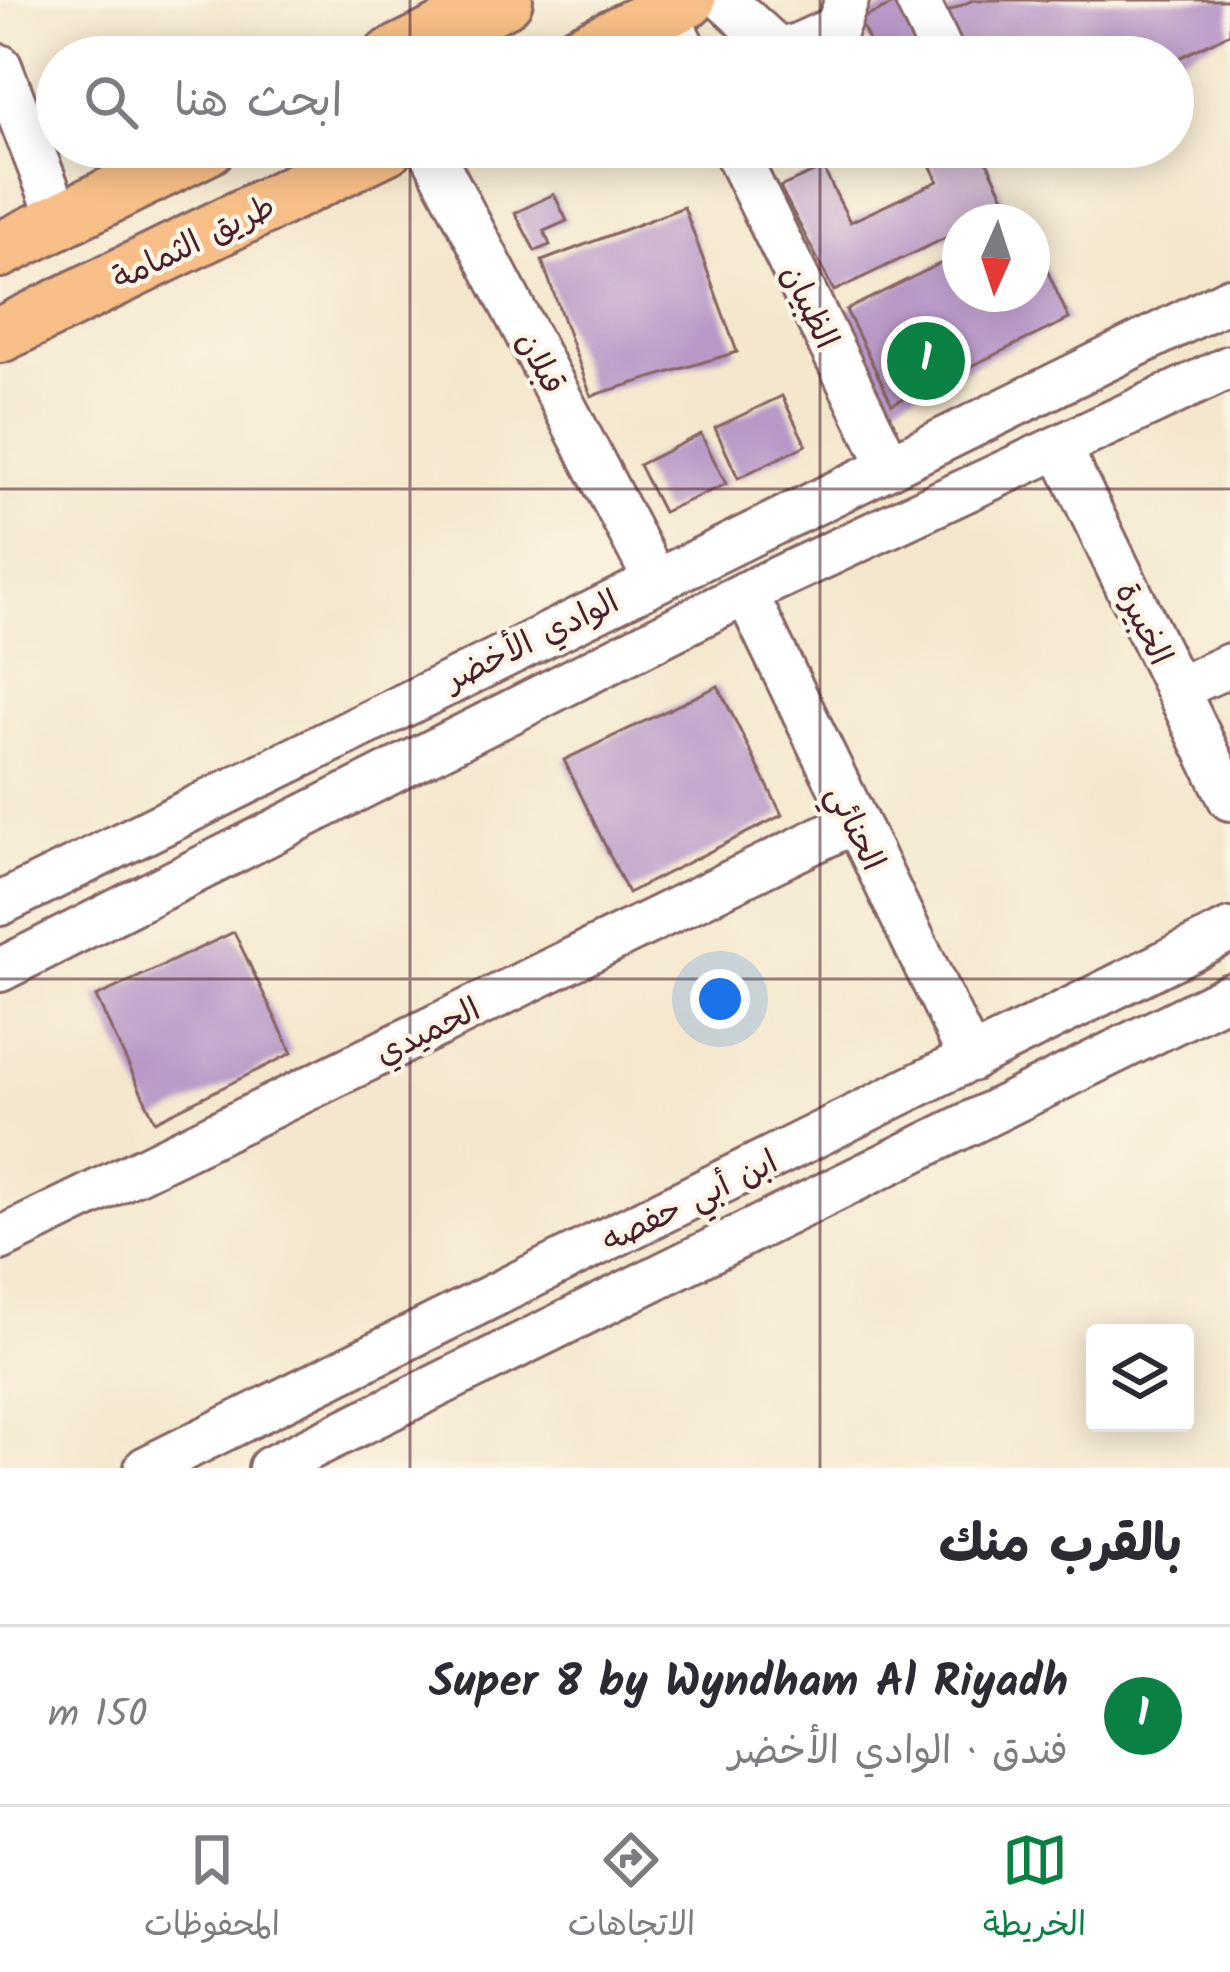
<!DOCTYPE html>
<html lang="ar">
<meta charset="utf-8">
<style>
:root{--surface:#fff;--page:#f7f7f7;--text:#2b2b33;--muted:#7c7c81;--line:#e1e1e2;--accent:#0b8043}
body{margin:0;font-family:Kalam,"Playpen Sans Arabic",sans-serif;background:var(--page);color:var(--text);direction:rtl}
.controls{position:absolute;right:36px;bottom:36px;display:grid;overflow:hidden;border-radius:12px;box-shadow:0 6px 30px #0003}
.controls button{width:108px;height:108px;display:grid;place-items:center;padding:0;border:0;border-bottom:3px solid var(--line);background:var(--surface);color:var(--text);font:60px sans-serif}
.compass{position:absolute;left:942px;top:204px;width:108px;height:108px;border-radius:50%;background:var(--surface);box-shadow:0 6px 30px #0003;rotate:183deg}
.you{position:absolute;left:720px;top:999px;width:42px;height:42px;margin:-30px;border:9px solid #fff;border-radius:50%;background:#1a73e8;box-shadow:0 0 0 18px #1a73e833}
.badge{display:grid;place-items:center;width:78px;height:78px;border-radius:50%;background:var(--accent);color:#fff;font-size:39px;font-weight:700}
.pin{position:absolute;translate:-50% -50%;border:6px solid #fff;box-shadow:0 3px 12px #0006}
.list{margin:0;padding:0;list-style:none}
h2{display:flex;justify-content:space-between;align-items:center;height:156px;margin:0;padding:0 48px;font-size:51px}
h2 small{font-size:39px;font-weight:400;color:var(--muted)}
.list li{display:grid;grid-template-columns:78px 1fr auto;gap:36px;align-items:center;box-sizing:border-box;height:180px;padding:0 48px;border-top:3px solid var(--line)}
.list b{display:block;font-size:45px;white-space:nowrap}
.list p{margin:0;font-size:39px;white-space:nowrap;color:var(--muted)}
.list em{font-size:39px;font-style:normal;color:var(--muted)}
.icon{flex:none;width:66px;height:66px;fill:none;stroke:currentColor;stroke-width:2;stroke-linecap:round;stroke-linejoin:round}
.map{position:relative;flex:none;width:1230px;height:1468px;overflow:hidden;direction:ltr}
.search{position:absolute;background:var(--surface);box-shadow:0 6px 30px #0003;left:36px;right:36px;top:36px;height:132px;display:flex;align-items:center;gap:30px;box-sizing:border-box;padding:0 42px;border-radius:66px;color:var(--muted);font-size:45px}
.sheet{height:336px;background:var(--surface)}
nav{display:flex;justify-content:space-around;align-items:center;box-sizing:border-box;height:168px;border-top:3px solid var(--line);background:var(--surface);font-size:33px;color:var(--muted)}
nav a{display:grid;justify-items:center;gap:6px}
nav .on{color:var(--accent)}
.map>svg:first-child{display:block}
.building{fill:#b898c7}
.lines{fill:none;stroke-linecap:round;stroke-linejoin:round}
.minor-casing{stroke:#866564;stroke-width:48}
.major-casing{stroke:#866564;stroke-width:60}
.minor{stroke:#fff;stroke-width:42}
.major{stroke:#f7be87;stroke-width:54}
.grid{fill:none;stroke:#4a1f2b;stroke-width:3;stroke-opacity:0.55}
.labels{text-anchor:middle;stroke-width:9;stroke-linejoin:round;paint-order:stroke}
.street-label{font-size:33px;fill:#4a1f2b;stroke:#fcf5e5}
</style>
<div class="map">
<svg width="1230" height="1468" viewBox="0 0 1230 1468">
<rect width="100%" height="100%" fill="#fcf5e5"/>
<filter id="ink" filterUnits="userSpaceOnUse"><feTurbulence type="fractalNoise" baseFrequency=".00833" numOctaves="2"/><feDisplacementMap in="SourceGraphic" scale="24" xChannelSelector="R" yChannelSelector="G"/><feConvolveMatrix kernelMatrix="1 2 1 2 8 2 1 2 1" color-interpolation-filters="sRGB"/></filter>
<filter id="wash" filterUnits="userSpaceOnUse"><feTurbulence type="fractalNoise" baseFrequency=".004" numOctaves="4" result="noise"/><feDisplacementMap in="SourceGraphic" scale="48" xChannelSelector="R" yChannelSelector="G"/><feGaussianBlur stdDeviation="2.7" result="paint"/><feColorMatrix in="noise" values="0 0 0 0 0 0 0 0 0 0 0 0 0 0 0 0 0 1.4 0 .05"/><feComposite in="paint" operator="in"/></filter>
<g filter="url(#wash)">
<rect width="100%" height="100%" fill="#f4e7cd"/>
<g id="blocks">
<g class="building">
<polygon points="903,0 933,57 877,57 859,20"/>
<polygon points="973,0 1230,0 1230,33 1173,61 963,57 941,15"/>
<polygon points="818,147 854,147 825,160"/>
<polygon points="921,147 980,147 1009,207 978,222 960,222 960,231 834,291 780,187 823,168 850,222 938,181"/>
<polygon points="554,194 567,221 544,231 550,245 535,251 515,213"/>
<polygon points="684,207 737,352 591,396 542,261"/>
<polygon points="1032,237 1069,319 892,404 846,310 960,254 960,294 1032,294"/>
<polygon points="782,396 806,445 738,478 715,428"/>
<polygon points="701,434 726,484 663,512 639,465"/>
<polygon points="718,686 782,815 628,893 564,760"/>
<polygon points="234,932 292,1053 155,1121 96,997"/>
</g>
</g>
</g>
<g filter="url(#ink)">
<use href="#blocks" fill-opacity="0" stroke="#866564" stroke-width="3"/>
<g class="lines">
<defs>
<g id="minor">
<polyline points="724,0 776,47 793,47 837,27 847,0"/>
<polyline points="917,0 944,57"/>
<polyline points="666,11 688,57"/>
<polyline points="0,66 60,220"/>
<polyline points="429,147 654,578"/>
<polyline points="733,147 889,464"/>
<polyline points="1060,448 1230,799"/>
<polyline points="746,593 971,1060"/>
<polyline points="1177,689 1230,665"/>
<polyline points="0,904 1230,299"/>
<polyline points="0,970 746,593 1230,367"/>
<polyline points="0,1239 854,822"/>
<polyline points="146,1468 1230,930"/>
<polyline points="270,1468 1230,995"/>
</g>
<g id="major">
<polyline points="390,57 505,0"/>
<polyline points="571,57 688,0"/>
<polyline points="0,250 208,147"/>
<polyline points="0,335 386,147"/>
</g>
</defs>
<use href="#minor" class="minor-casing"/>
<use href="#major" class="major-casing"/>
<use href="#minor" class="minor"/>
<use href="#major" class="major"/>
</g>
</g>
<path class="grid" d="M410,0V57M820,0V57M410,147V1468M820,147V1468M0,489H1230M0,979H1230"/>
<g class="labels">
<g class="street-label">
<text transform="translate(193 241) rotate(-26)" y="12">طريق الثمامة</text>
<text transform="translate(811 306) rotate(64)" y="12">الظبيان</text>
<text transform="translate(542 362) rotate(62)" y="12">قبلان</text>
<text transform="translate(1145 623) rotate(64)" y="12">الخبيرة</text>
<text transform="translate(531 639) rotate(-26)" y="12">الوادي الأخضر</text>
<text transform="translate(857 827) rotate(64)" y="12">الحنائي</text>
<text transform="translate(427 1030) rotate(-26)" y="12">الحميدي</text>
<text transform="translate(689 1200) rotate(-26)" y="12">ابن أبي حفصه</text>
</g>
</g>
</svg>
<div class="controls">
<button><svg class="icon" aria-label="layers" viewBox="0 0 24 24"><path d="M12 4l9 5-9 5-9-5zM3 14l9 5 9-5"/></svg></button>
</div>
<svg class="compass" viewBox="-18 -18 36 36"><path d="M0-13l5 13h-10z" fill="#e53935"/><path d="M0 13l5-13h-10z" fill="#7c7c81"/></svg>
<div class="you"></div>
<div class="pin badge" style="left:926px;top:361px">1</div>
<div class="search"><svg class="icon" aria-label="search" viewBox="0 0 24 24"><circle cx="10" cy="10" r="6"/><path d="M15 15l6 6"/></svg>ابحث هنا</div>
</div>
<section class="sheet">
<h2>بالقرب منك<small></small></h2>
<ul class="list">
<li><span class="badge">1</span><div><b>Super 8 by Wyndham Al Riyadh</b><p>فندق · الوادي الأخضر</p></div><em>150 m</em></li>
</ul>
</section>
<nav>
<a class="on"><svg class="icon" aria-label="map" viewBox="0 0 24 24"><path d="M3 6l6-2 6 2 6-2v14l-6 2-6-2-6 2zM9 4v14M15 6v14"/></svg>الخريطة</a>
<a><svg class="icon" aria-label="directions" viewBox="0 0 24 24"><path d="M12 3l9 9-9 9-9-9zM9 14v-3h6M13 9l2 2-2 2"/></svg>الاتجاهات</a>
<a><svg class="icon" aria-label="saved" viewBox="0 0 24 24"><path d="M7 4h10v16l-5-4-5 4z"/></svg>المحفوظات</a>
</nav>
